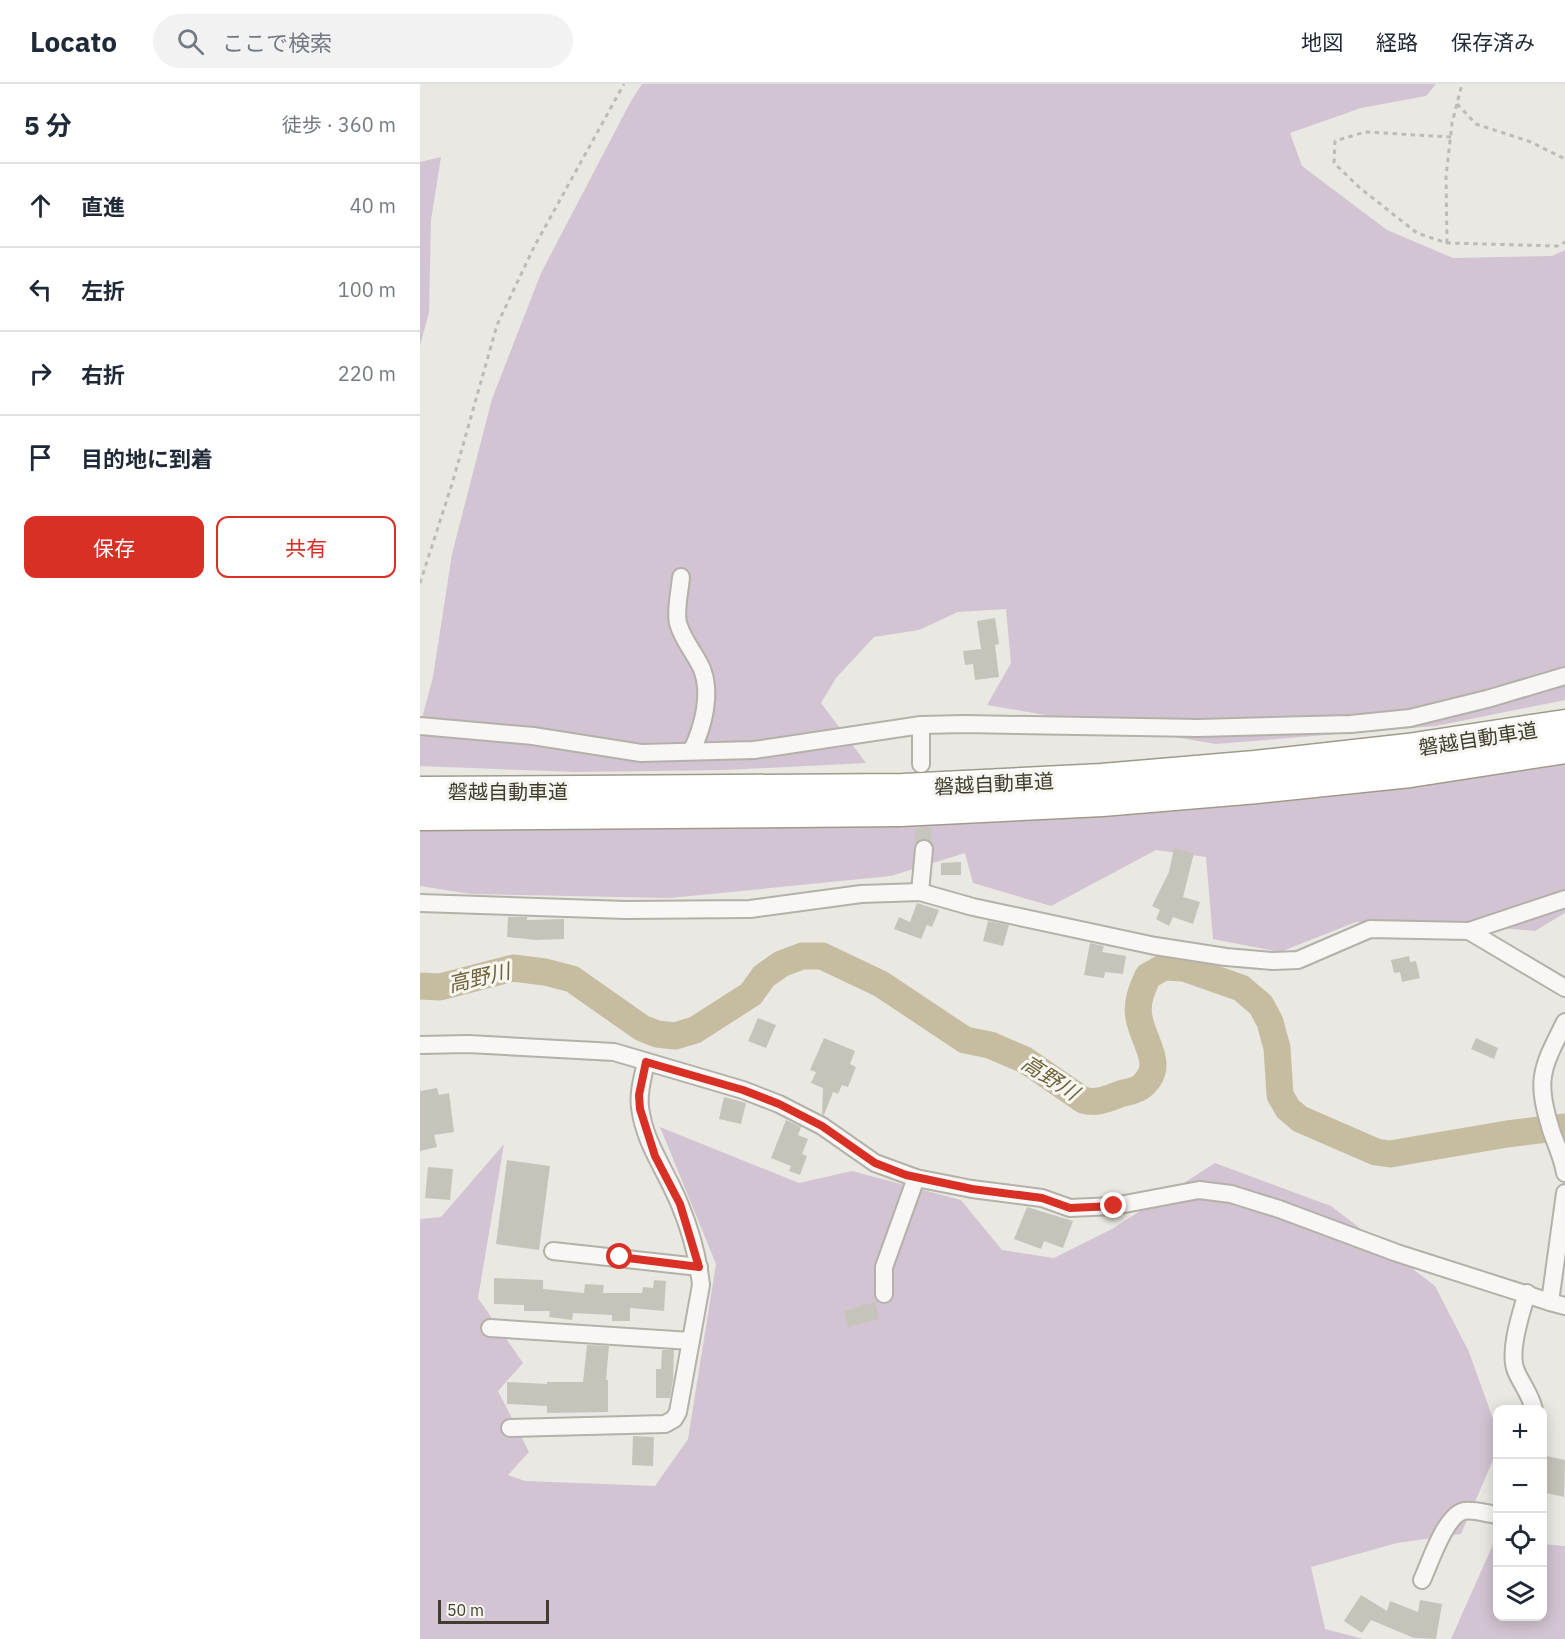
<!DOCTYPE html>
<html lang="ja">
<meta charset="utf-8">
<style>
:root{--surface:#fff;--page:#f2f2f3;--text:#1f2937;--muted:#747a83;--line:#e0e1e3;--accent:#d93025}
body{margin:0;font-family:"IBM Plex Sans","Noto Sans JP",sans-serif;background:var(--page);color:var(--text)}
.controls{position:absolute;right:18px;bottom:18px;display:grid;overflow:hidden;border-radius:12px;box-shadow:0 3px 15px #0003}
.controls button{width:54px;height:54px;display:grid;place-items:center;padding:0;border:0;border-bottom:2px solid var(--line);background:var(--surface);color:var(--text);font:30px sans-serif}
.scale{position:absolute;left:18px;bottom:15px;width:111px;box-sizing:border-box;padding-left:6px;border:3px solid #403d2c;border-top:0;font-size:16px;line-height:21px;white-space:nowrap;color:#403d2c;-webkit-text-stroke:4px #f7f6f2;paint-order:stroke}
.stop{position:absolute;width:18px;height:18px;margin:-14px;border:4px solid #d93025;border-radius:50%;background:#fff}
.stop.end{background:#d93025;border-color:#fff;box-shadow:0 2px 6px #0008}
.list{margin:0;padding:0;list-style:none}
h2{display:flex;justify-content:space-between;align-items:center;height:78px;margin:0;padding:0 24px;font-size:26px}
h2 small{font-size:20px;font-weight:400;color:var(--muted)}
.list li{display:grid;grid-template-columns:39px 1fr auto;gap:18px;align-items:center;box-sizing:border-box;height:84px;padding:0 24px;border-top:2px solid var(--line)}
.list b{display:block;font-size:22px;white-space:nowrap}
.list em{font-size:20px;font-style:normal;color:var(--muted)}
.actions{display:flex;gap:12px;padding:18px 24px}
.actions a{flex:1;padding:14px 0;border:2px solid var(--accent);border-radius:12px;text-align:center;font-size:21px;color:var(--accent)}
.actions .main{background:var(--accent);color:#fff}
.icon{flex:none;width:33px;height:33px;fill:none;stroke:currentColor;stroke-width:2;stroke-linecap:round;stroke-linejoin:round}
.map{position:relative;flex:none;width:1145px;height:1555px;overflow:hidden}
header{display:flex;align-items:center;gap:36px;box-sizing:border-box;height:84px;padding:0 30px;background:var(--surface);border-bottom:2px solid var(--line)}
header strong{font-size:28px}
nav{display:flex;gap:33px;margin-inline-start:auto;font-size:21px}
.search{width:420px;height:54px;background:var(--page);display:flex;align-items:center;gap:15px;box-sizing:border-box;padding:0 21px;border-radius:33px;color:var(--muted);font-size:22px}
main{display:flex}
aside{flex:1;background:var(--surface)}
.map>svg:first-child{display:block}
.green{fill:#d2c4d2}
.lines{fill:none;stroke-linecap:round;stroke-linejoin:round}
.river{stroke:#c6bca0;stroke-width:27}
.building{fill:#c6c4ba}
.street-tunnel{stroke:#c7c6be;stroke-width:16;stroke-dasharray:16 8;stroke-linecap:butt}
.street-casing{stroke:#b3b1a8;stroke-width:20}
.highway-casing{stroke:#9f9b8b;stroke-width:33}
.path{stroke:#bdbbb5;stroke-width:3;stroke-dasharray:4.5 4.5;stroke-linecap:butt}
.street{stroke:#f8f7f5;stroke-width:16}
.highway{stroke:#fff;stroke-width:30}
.route{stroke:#d93025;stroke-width:8}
.labels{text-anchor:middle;stroke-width:6;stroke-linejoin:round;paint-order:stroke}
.street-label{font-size:20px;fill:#403d2c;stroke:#f7f6f2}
.water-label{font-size:21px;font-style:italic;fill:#706339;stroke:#f7f6f2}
</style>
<header>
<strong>Locato</strong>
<div class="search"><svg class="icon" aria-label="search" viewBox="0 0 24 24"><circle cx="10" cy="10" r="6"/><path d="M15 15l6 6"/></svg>ここで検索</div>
<nav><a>地図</a><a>経路</a><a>保存済み</a></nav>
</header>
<main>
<aside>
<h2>5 分<small>徒歩 · 360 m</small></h2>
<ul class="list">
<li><svg class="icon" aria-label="ahead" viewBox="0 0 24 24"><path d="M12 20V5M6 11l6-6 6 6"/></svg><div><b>直進</b></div><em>40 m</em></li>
<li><svg class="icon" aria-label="left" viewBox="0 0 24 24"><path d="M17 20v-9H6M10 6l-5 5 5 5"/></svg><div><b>左折</b></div><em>100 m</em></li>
<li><svg class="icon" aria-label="right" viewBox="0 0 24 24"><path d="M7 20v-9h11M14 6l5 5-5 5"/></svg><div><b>右折</b></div><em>220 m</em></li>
<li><svg class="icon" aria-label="arrive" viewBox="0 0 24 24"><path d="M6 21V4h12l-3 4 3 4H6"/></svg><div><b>目的地に到着</b></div></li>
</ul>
<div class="actions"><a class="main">保存</a><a>共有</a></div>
</aside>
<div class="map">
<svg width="1145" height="1555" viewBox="0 0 1145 1555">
<rect width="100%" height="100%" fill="#e9e8e2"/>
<g class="green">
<polygon points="222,0 1016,0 1006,12 941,24 870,49 882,82 967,146 1033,174 1132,172 1145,166 1145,616 1016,642 796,660 567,621 591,579 586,525 538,528 499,546 454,553 416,594 401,619 446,679 305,686 156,688 0,682 0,642 13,593 32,470 72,315 121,189 211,17"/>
<polygon points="21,73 11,136 9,228 0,262 0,78"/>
<polygon points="1145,680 1145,829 1115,847 1035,840 936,838 860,868 793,855 786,773 736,766 631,822 553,799 545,769 471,792 250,814 51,810 0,802 0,743 295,745 795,722 1110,686"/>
<polygon points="240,1043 379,1099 432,1087 541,1116 582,1166 634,1174 692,1145 795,1079 911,1122 1015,1202 1049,1268 1077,1346 1077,1367 1041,1450 977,1459 891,1483 905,1545 943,1555 0,1555 0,1135 21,1133 84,1060 58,1214 103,1279 78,1307 109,1368 88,1391 105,1397 235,1402 268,1355 296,1180"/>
<polygon points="1075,1456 1078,1456 1078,1532 1122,1532 1123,1460 1145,1462 1145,1555 1031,1555"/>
</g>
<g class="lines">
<path class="river" d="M0,902L20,903L93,884L125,888L152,895L222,944L237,950L255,952L275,946L331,910L344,892L361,880L382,872H402L461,900L545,956L570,961L605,976L663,1016C677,1020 687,1015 700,1010C706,1008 717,1007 722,1002C747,981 722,957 719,933C716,919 722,905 728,892L744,883L764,884L821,904L841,921L850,938L857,964L860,1011L868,1025L880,1035L956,1068L970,1070L1087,1050L1145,1043"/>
</g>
<g class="building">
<polygon points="575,534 579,560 575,561 579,593 555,596 553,580 545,581 543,567 561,565 557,537"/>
<polygon points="754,764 774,769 763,813 780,818 773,840 753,833 749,842 736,835 740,826 732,822 749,788"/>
<polygon points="541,778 541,791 521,791 521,779"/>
<polygon points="497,819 519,826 512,843 507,841 501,855 474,845 479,833 490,838"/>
<polygon points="88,833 107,833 107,836 144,835 144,855 116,856 87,853"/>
<polygon points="568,837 589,841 583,862 563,857"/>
<polygon points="670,859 684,862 682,868 706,872 703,890 685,888 684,894 664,891"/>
<polygon points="989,872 990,878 996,877 1000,894 982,898 980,888 974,889 971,876"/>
<polygon points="338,934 356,941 346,964 328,957"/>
<polygon points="404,954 435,967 430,980 436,983 428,1003 422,1001 418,1010 413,1008 404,1031 402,1030 403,1004 391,999 396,988 390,986"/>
<polygon points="1056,954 1078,964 1074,975 1051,965"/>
<polygon points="17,1004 19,1011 29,1009 34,1048 14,1051 17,1063 0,1067 0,1007"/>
<polygon points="304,1013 326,1019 321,1040 299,1035"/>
<polygon points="366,1036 381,1043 378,1051 388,1055 382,1070 387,1072 380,1091 369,1087 371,1082 351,1074"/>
<polygon points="87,1076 130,1082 119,1166 76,1160"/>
<polygon points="8,1083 33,1085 30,1116 5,1114"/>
<polygon points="607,1123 653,1137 643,1164 624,1157 621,1165 594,1155"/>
<polygon points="74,1194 123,1196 123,1205 164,1209 165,1200 184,1201 183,1209 222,1209 223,1203 233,1204 234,1196 246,1197 244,1227 210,1224 210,1237 192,1237 192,1231 153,1229 152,1236 129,1233 130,1227 104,1227 104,1221 74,1220"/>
<polygon points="455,1218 459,1235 428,1243 424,1227"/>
<polygon points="167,1261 189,1262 186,1296 188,1296 188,1328 127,1329 127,1322 87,1320 87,1298 127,1300 127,1298 163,1298"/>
<polygon points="242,1266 254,1266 253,1296 250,1314 236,1314 236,1285 241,1285"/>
<polygon points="213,1352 234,1353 233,1382 212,1381"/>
<polygon points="1127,1372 1145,1376 1144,1413 1122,1408 1122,1394"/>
<polygon points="941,1511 967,1527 970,1517 998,1528 1000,1516 1022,1520 1016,1555 994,1554 951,1536 942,1549 924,1537"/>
</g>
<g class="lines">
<polyline class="street-tunnel" points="502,720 504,765"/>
<defs>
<g id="street">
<path d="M261,493C260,507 255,526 258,539C263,557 275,569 282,585C292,610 283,643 272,666"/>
<polyline points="501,641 545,640 778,644 931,640 990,634 1067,615 1145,592"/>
<polyline points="0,642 113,652 221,669 334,666 501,641 501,680"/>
<polyline points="500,808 504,765"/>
<polyline points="0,819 205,826 330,825 441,810 500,808 553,823 735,862 806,873 853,877 878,876 950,845 1049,847 1145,815"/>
<polyline points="1049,847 1145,904"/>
<path d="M1145,938C1121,986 1115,995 1132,1049C1137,1062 1143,1076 1145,1089"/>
<polyline points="0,961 48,960 194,968 323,1006 359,1020 402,1042 455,1079 496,1094 552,1105 622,1114 650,1124 694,1122 779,1106 811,1110 859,1125 977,1169 1130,1218"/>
<polyline points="1145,1109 1130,1218 1145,1222"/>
<polyline points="133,1167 279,1183"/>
<path d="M1107,1209C1101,1229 1088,1268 1096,1287C1102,1301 1111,1311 1114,1326"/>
<polyline points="464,1210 464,1183 496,1094"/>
<polyline points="70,1244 271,1257"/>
<path d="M90,1344L245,1340L254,1335L258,1328L281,1201C278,1174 270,1145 260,1121C247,1088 224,1059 220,1023C218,1008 223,993 226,978"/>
<path d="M1002,1496C1010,1479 1025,1431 1044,1427C1054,1425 1067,1430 1078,1431"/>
</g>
<g id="highway">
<polyline points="0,708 483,705 682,695 835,682 988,665 1145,641"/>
<polyline points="0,731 480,727 682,717 837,704 990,688 1145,664"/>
</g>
</defs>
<use href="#street" class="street-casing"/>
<use href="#highway" class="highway-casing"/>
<g class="path">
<polyline points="1037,20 1056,40 1111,58 1145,75"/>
<polyline points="1031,53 945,48 915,57 914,79 940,104 997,149 1027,159 1137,162 1145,158"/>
<polyline points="1027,159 1026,93 1032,39 1042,0"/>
<polyline points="0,499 32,400 77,241 114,163 204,0"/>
</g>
<use href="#street" class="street"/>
<use href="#highway" class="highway"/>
</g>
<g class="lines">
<polyline class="route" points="200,1173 279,1183 260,1120 235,1072 220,1025 219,1011 226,978 323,1006 359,1020 402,1042 455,1079 486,1091 552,1105 622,1114 650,1124 694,1122"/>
</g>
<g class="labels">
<g class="street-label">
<text transform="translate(1058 655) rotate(-9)" y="7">磐越自動車道</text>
<text transform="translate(574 700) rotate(-3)" y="7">磐越自動車道</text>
<text x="88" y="715">磐越自動車道</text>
</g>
<g class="water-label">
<text transform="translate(59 894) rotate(-13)" y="7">高野川</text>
<text transform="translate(630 994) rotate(33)" y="7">高野川</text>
</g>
</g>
</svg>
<div class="controls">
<button>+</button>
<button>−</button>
<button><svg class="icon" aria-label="locate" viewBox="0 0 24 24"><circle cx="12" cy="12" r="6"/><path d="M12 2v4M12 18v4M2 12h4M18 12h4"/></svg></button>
<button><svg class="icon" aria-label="layers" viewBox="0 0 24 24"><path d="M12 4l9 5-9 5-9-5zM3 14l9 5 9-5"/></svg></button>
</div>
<div class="scale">50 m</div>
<div class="stop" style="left:200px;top:1173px"></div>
<div class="stop end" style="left:694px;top:1122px"></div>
</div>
</main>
